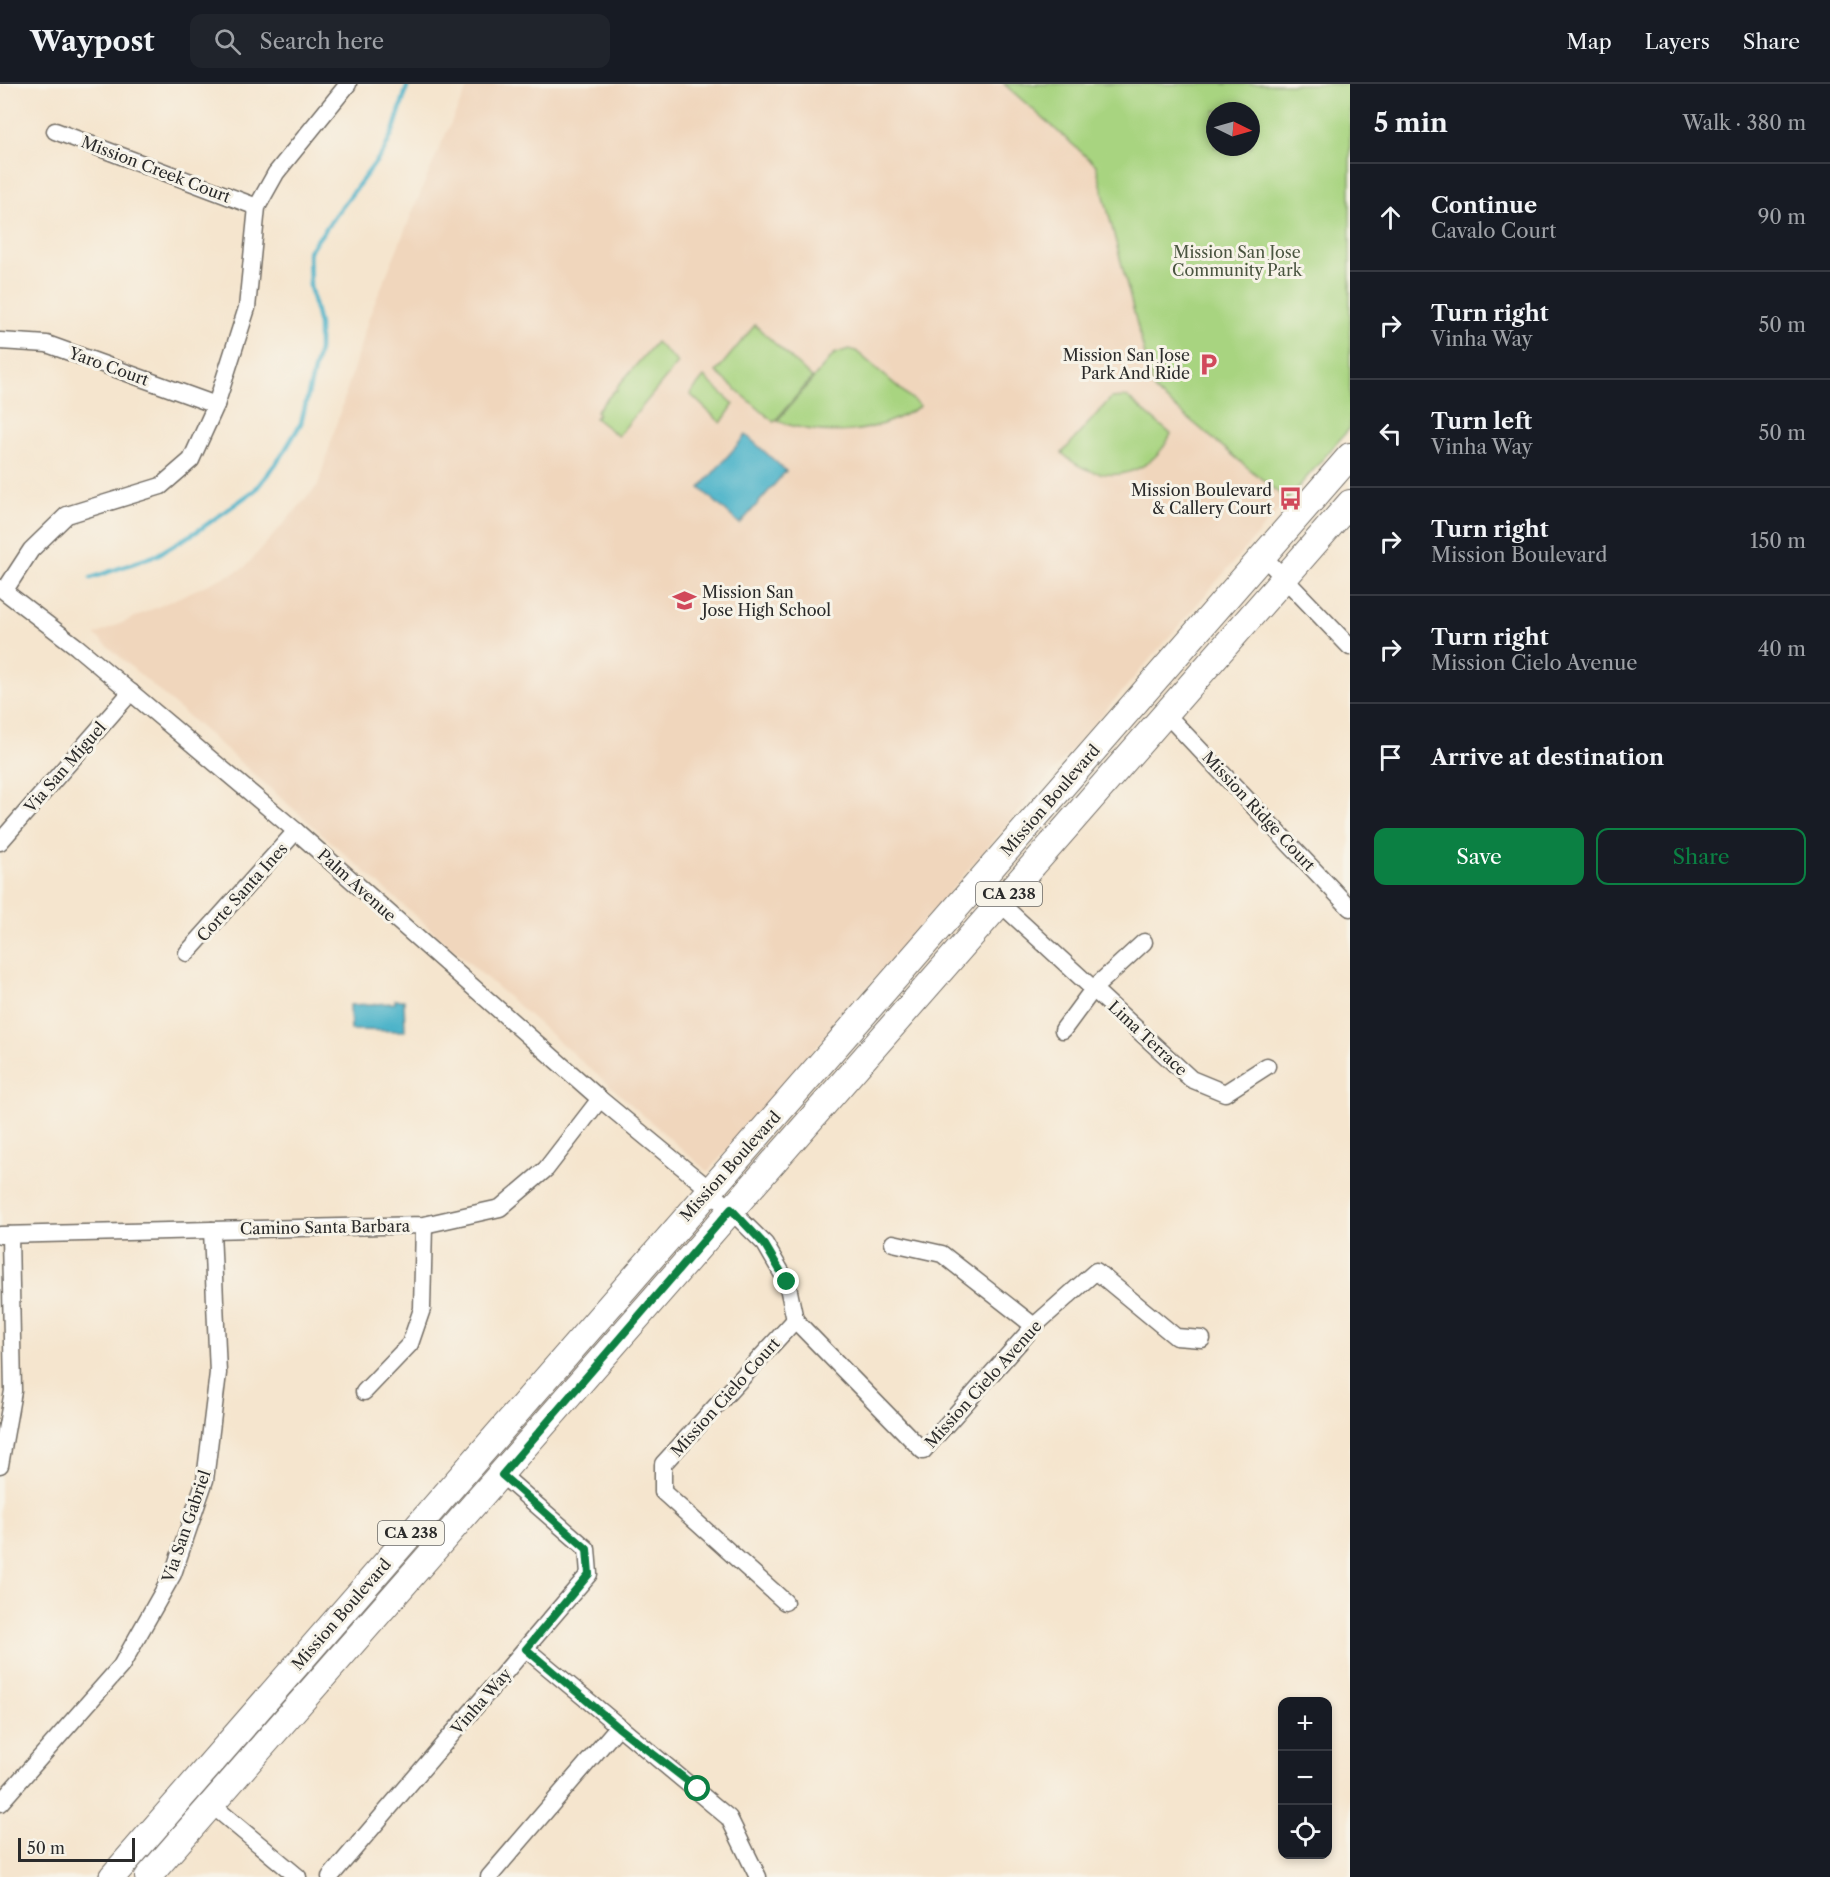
<!DOCTYPE html>
<meta charset="utf-8">
<style>
:root{--surface:#171b24;--page:#20242c;--text:#f1f3f6;--muted:#9ea1a6;--line:#363941;--accent:#0b8043}
body{margin:0;font-family:"Libre Caslon Text",serif;background:var(--page);color:var(--text)}
.controls{position:absolute;right:18px;bottom:18px;display:grid;overflow:hidden;border-radius:12px;box-shadow:0 3px 9px #0003}
.controls button{width:54px;height:54px;display:grid;place-items:center;padding:0;border:0;border-bottom:2px solid var(--line);background:var(--surface);color:var(--text);font:30px sans-serif}
.compass{position:absolute;left:1206px;top:18px;width:54px;height:54px;border-radius:50%;background:var(--surface);box-shadow:0 3px 9px #0003;rotate:95deg}
.scale{position:absolute;left:18px;bottom:15px;width:117px;box-sizing:border-box;padding-left:6px;border:3px solid #2b2b2b;border-top:0;font-size:16px;line-height:21px;white-space:nowrap;color:#2b2b2b;-webkit-text-stroke:4px #f7f3e8;paint-order:stroke}
.stop{position:absolute;width:18px;height:18px;margin:-14px;border:4px solid #0b8043;border-radius:50%;background:#fff}
.stop.end{background:#0b8043;border-color:#fff;box-shadow:0 2px 6px #0008}
.list{margin:0;padding:0;list-style:none}
h2{display:flex;justify-content:space-between;align-items:center;height:78px;margin:0;padding:0 24px;font-size:26px}
h2 small{font-size:20px;font-weight:400;color:var(--muted)}
.list li{display:grid;grid-template-columns:39px 1fr auto;gap:18px;align-items:center;box-sizing:border-box;height:108px;padding:0 24px;border-top:2px solid var(--line)}
.list b{display:block;font-size:22px;white-space:nowrap}
.list p{margin:0;font-size:20px;white-space:nowrap;color:var(--muted)}
.list em{font-size:20px;font-style:normal;color:var(--muted)}
.actions{display:flex;gap:12px;padding:18px 24px}
.actions a{flex:1;padding:14px 0;border:2px solid var(--accent);border-radius:12px;text-align:center;font-size:21px;color:var(--accent)}
.actions .main{background:var(--accent);color:#fff}
.icon{flex:none;width:33px;height:33px;fill:none;stroke:currentColor;stroke-width:2;stroke-linecap:round;stroke-linejoin:round}
.map{position:relative;flex:none;width:1350px;height:1793px;overflow:hidden}
header{display:flex;align-items:center;gap:36px;box-sizing:border-box;height:84px;padding:0 30px;background:var(--surface);border-bottom:2px solid var(--line)}
header strong{font-size:28px}
nav{display:flex;gap:33px;margin-inline-start:auto;font-size:21px}
.search{width:420px;height:54px;background:var(--page);display:flex;align-items:center;gap:15px;box-sizing:border-box;padding:0 21px;border-radius:12px;color:var(--muted);font-size:22px}
main{display:flex}
aside{flex:1;background:var(--surface)}
.map>svg:first-child{display:block}
.built{fill:#f0d6bc}
.green{fill:#a8d480;stroke:#6a8056;stroke-width:1.5;fill-rule:evenodd}
.water{fill:#4bb3c9;stroke:#3b6f7a;stroke-width:1.5}
.lines{fill:none;stroke-linecap:round;stroke-linejoin:round}
.stream{stroke:#4bb3c9;stroke-width:4.5}
.street-casing{stroke:#726c64;stroke-width:19}
.primary-casing{stroke:#726c64;stroke-width:28}
.street{stroke:#fff;stroke-width:16}
.primary{stroke:#fff;stroke-width:26}
.route{stroke:#0b8043;stroke-width:8}
.labels{text-anchor:middle;stroke-width:6;stroke-linejoin:round;paint-order:stroke}
.shield{fill:#f7f3e8;stroke:#686764;stroke-width:1.5}
.shield-label{font-size:15px;font-weight:bold;fill:#2b2b2b}
.street-label{font-size:16px;fill:#2b2b2b;stroke:#f7f3e8}
.park-label{font-size:16px;fill:#4a5540;stroke:#f7f3e8}
.poi-label{font-size:16px;fill:#2b2b2b;stroke:#f7f3e8;text-anchor:end}
</style>
<header>
<strong>Waypost</strong>
<div class="search"><svg class="icon" aria-label="search" viewBox="0 0 24 24"><circle cx="10" cy="10" r="6"/><path d="M15 15l6 6"/></svg>Search here</div>
<nav><a>Map</a><a>Layers</a><a>Share</a></nav>
</header>
<main>
<div class="map">
<svg width="1350" height="1793" viewBox="0 0 1350 1793">
<rect width="100%" height="100%" fill="#f7f3e8"/>
<filter id="ink" filterUnits="userSpaceOnUse"><feTurbulence type="fractalNoise" baseFrequency=".0167" numOctaves="2"/><feDisplacementMap in="SourceGraphic" scale="12" xChannelSelector="R" yChannelSelector="G"/><feConvolveMatrix kernelMatrix="1 2 1 2 8 2 1 2 1" color-interpolation-filters="sRGB"/></filter>
<filter id="wash" filterUnits="userSpaceOnUse"><feTurbulence type="fractalNoise" baseFrequency=".008" numOctaves="4" result="noise"/><feDisplacementMap in="SourceGraphic" scale="24" xChannelSelector="R" yChannelSelector="G"/><feGaussianBlur stdDeviation="1.35" result="paint"/><feColorMatrix in="noise" values="0 0 0 0 0 0 0 0 0 0 0 0 0 0 0 0 0 1.4 0 .05"/><feComposite in="paint" operator="in"/></filter>
<g filter="url(#wash)">
<rect width="100%" height="100%" fill="#f5e5ce"/>
<polygon class="built" points="469,0 1004,0 1096,81 1154,306 1287,416 708,1088 95,551 244,484 318,401 369,233 437,69"/>
<g class="green">
<path d="M1004,0H1350V344L1287,416L1154,306L1096,81ZM1215,27H1251V63H1215Z"/>
<polygon points="755,241 812,294 774,338 716,288"/>
<polygon points="656,258 678,279 618,352 595,334 599,330 596,327 615,306 617,307 617,303"/>
<path d="M849,265L856,267L920,322C874,351 828,355 777,337L834,270Z"/>
<polygon points="704,293 734,320 721,339 690,310"/>
<path d="M1127,313L1171,350C1150,395 1098,404 1062,369L1111,314Z"/>
</g>
<g class="water">
<polygon points="746,351 786,387 740,440 700,404"/>
<polygon points="395,916 404,916 405,947 351,946 350,921 395,919"/>
</g>
<g class="lines">
<polyline class="stream" points="91,494 157,471 199,446 255,406 281,373 301,339 319,266 319,241 310,202 309,167 384,67 394,45 408,0"/>
</g>
</g>
<g filter="url(#ink)">
<g class="lines">
<defs>
<g id="street">
<polyline points="55,47 257,123"/>
<polyline points="0,257 47,260 216,321"/>
<polyline points="1263,472 1350,563"/>
<polyline points="0,504 77,563 296,747 600,1015 709,1105 765,1160 787,1198 795,1236 923,1367 1034,1242 1096,1187 1176,1253 1202,1255"/>
<polyline points="5,506 31,466 67,431 161,402 191,376 216,321 247,224 257,123 276,89 348,0"/>
<polyline points="1166,630 1350,824"/>
<polyline points="0,758 131,608"/>
<polyline points="1001,820 1191,995 1225,1009 1267,982"/>
<polyline points="187,869 296,747"/>
<polyline points="1063,946 1094,904 1144,858"/>
<polyline points="0,1151 424,1141 500,1124 546,1085 600,1015"/>
<polyline points="893,1159 942,1170 1034,1242"/>
<polyline points="364,1308 410,1260 422,1225 424,1141"/>
<polyline points="0,1381 13,1307 10,1151"/>
<polyline points="785,1518 663,1408 663,1380 795,1236"/>
<polyline points="526,1565 729,1734 758,1793"/>
<polyline points="0,1719 121,1582 173,1490 205,1396 218,1289 212,1146"/>
<polyline points="212,1721 298,1793"/>
<polyline points="330,1793 589,1490 587,1465 502,1391"/>
<polyline points="489,1793 618,1643"/>
</g>
<g id="primary">
<polyline points="112,1793 1350,372"/>
<polyline points="148,1793 1350,419"/>
</g>
</defs>
<use href="#street" class="street-casing"/>
<use href="#primary" class="primary-casing"/>
<use href="#street" class="street"/>
<use href="#primary" class="primary"/>
</g>
</g>
<g class="lines" filter="url(#ink)">
<polyline class="route" points="698,1705 618,1643 526,1565 589,1490 587,1465 502,1391 731,1125 765,1161 787,1198"/>
</g>
<defs>
<symbol id="parking-bare" viewBox="-9 -9 18 18"><path d="M-3.5-5.5H1a3.5 3.5 0 0 1 0 7H-1V5.5H-3.5ZM-1-3.4V-.6H.8a1.4 1.4 0 0 0 0-2.8Z" fill="#d1495b" stroke="#f7f3e8" stroke-width="2.5" paint-order="stroke"/></symbol>
<symbol id="bus-bare" viewBox="-9 -9 18 18"><path d="M-5-6H5V4H4V6H2V4H-2V6H-4V4H-5ZM-3.5-4V0h7V-4ZM-3.5 1.2v1.5H-2V1.2ZM2 1.2v1.5H3.5V1.2Z" fill="#d1495b" stroke="#f7f3e8" stroke-width="2.5" paint-order="stroke"/></symbol>
<symbol id="school-bare" viewBox="-9 -9 18 18"><path d="M0-5L7-2L0 1L-7-2ZM-4 1L0 2.5L4 1V4Q0 6-4 4Z" fill="#d1495b" stroke="#f7f3e8" stroke-width="2.5" paint-order="stroke"/></symbol>
</defs>
<g fill-rule="evenodd">
<use href="#parking-bare" x="1192" y="264" width="33" height="33"/>
<use href="#bus-bare" x="1274" y="398" width="33" height="33"/>
<use href="#school-bare" x="668" y="500" width="33" height="33"/>
</g>
<g class="labels">
<g class="shield">
<rect x="976" y="798" width="66" height="24" rx="4.5"/>
<rect x="378" y="1437" width="66" height="24" rx="4.5"/>
</g>
<g class="shield-label">
<text x="1009" y="815">CA 238</text>
<text x="411" y="1454">CA 238</text>
</g>
<g class="street-label">
<text transform="translate(156 85) rotate(21)" y="6">Mission Creek Court</text>
<text transform="translate(109 282) rotate(20)" y="6">Yaro Court</text>
<text transform="translate(65 683) rotate(-49)" y="6">Via San Miguel</text>
<text transform="translate(1050 716) rotate(-49)" y="6">Mission Boulevard</text>
<text transform="translate(1259 727) rotate(47)" y="6">Mission Ridge Court</text>
<text transform="translate(357 801) rotate(42)" y="6">Palm Avenue</text>
<text transform="translate(242 808) rotate(-48)" y="6">Corte Santa Ines</text>
<text transform="translate(1148 954) rotate(43)" y="6">Lima Terrace</text>
<text transform="translate(730 1082) rotate(-48)" y="6">Mission Boulevard</text>
<text transform="translate(325 1143) rotate(-1)" y="6">Camino Santa Barbara</text>
<text transform="translate(983 1300) rotate(-48)" y="6">Mission Cielo Avenue</text>
<text transform="translate(725 1313) rotate(-48)" y="6">Mission Cielo Court</text>
<text transform="translate(186 1442) rotate(-71)" y="6">Via San Gabriel</text>
<text transform="translate(341 1530) rotate(-49)" y="6">Mission Boulevard</text>
<text transform="translate(481 1617) rotate(-49)" y="6">Vinha Way</text>
</g>
<g class="park-label">
<text x="1237" y="174">Mission San Jose<tspan x="1237" dy="18">Community Park</tspan></text>
</g>
<g class="poi-label">
<text x="1190" y="277">Mission San Jose<tspan x="1190" dy="18">Park And Ride</tspan></text>
<text x="1272" y="412">Mission Boulevard<tspan x="1272" dy="18">&amp; Callery Court</tspan></text>
<text x="702" y="514" text-anchor="start">Mission San<tspan x="702" dy="18">Jose High School</tspan></text>
</g>
</g>
</svg>
<div class="controls">
<button>+</button>
<button>−</button>
<button><svg class="icon" aria-label="locate" viewBox="0 0 24 24"><circle cx="12" cy="12" r="6"/><path d="M12 2v4M12 18v4M2 12h4M18 12h4"/></svg></button>
</div>
<svg class="compass" viewBox="-18 -18 36 36"><path d="M0-13l5 13h-10z" fill="#e53935"/><path d="M0 13l5-13h-10z" fill="#9ea1a6"/></svg>
<div class="scale">50 m</div>
<div class="stop" style="left:698px;top:1705px"></div>
<div class="stop end" style="left:787px;top:1198px"></div>
</div>
<aside>
<h2>5 min<small>Walk · 380 m</small></h2>
<ul class="list">
<li><svg class="icon" aria-label="ahead" viewBox="0 0 24 24"><path d="M12 20V5M6 11l6-6 6 6"/></svg><div><b>Continue</b><p>Cavalo Court</p></div><em>90 m</em></li>
<li><svg class="icon" aria-label="right" viewBox="0 0 24 24"><path d="M7 20v-9h11M14 6l5 5-5 5"/></svg><div><b>Turn right</b><p>Vinha Way</p></div><em>50 m</em></li>
<li><svg class="icon" aria-label="left" viewBox="0 0 24 24"><path d="M17 20v-9H6M10 6l-5 5 5 5"/></svg><div><b>Turn left</b><p>Vinha Way</p></div><em>50 m</em></li>
<li><svg class="icon" aria-label="right" viewBox="0 0 24 24"><path d="M7 20v-9h11M14 6l5 5-5 5"/></svg><div><b>Turn right</b><p>Mission Boulevard</p></div><em>150 m</em></li>
<li><svg class="icon" aria-label="right" viewBox="0 0 24 24"><path d="M7 20v-9h11M14 6l5 5-5 5"/></svg><div><b>Turn right</b><p>Mission Cielo Avenue</p></div><em>40 m</em></li>
<li><svg class="icon" aria-label="arrive" viewBox="0 0 24 24"><path d="M6 21V4h12l-3 4 3 4H6"/></svg><div><b>Arrive at destination</b></div></li>
</ul>
<div class="actions"><a class="main">Save</a><a>Share</a></div>
</aside>
</main>
